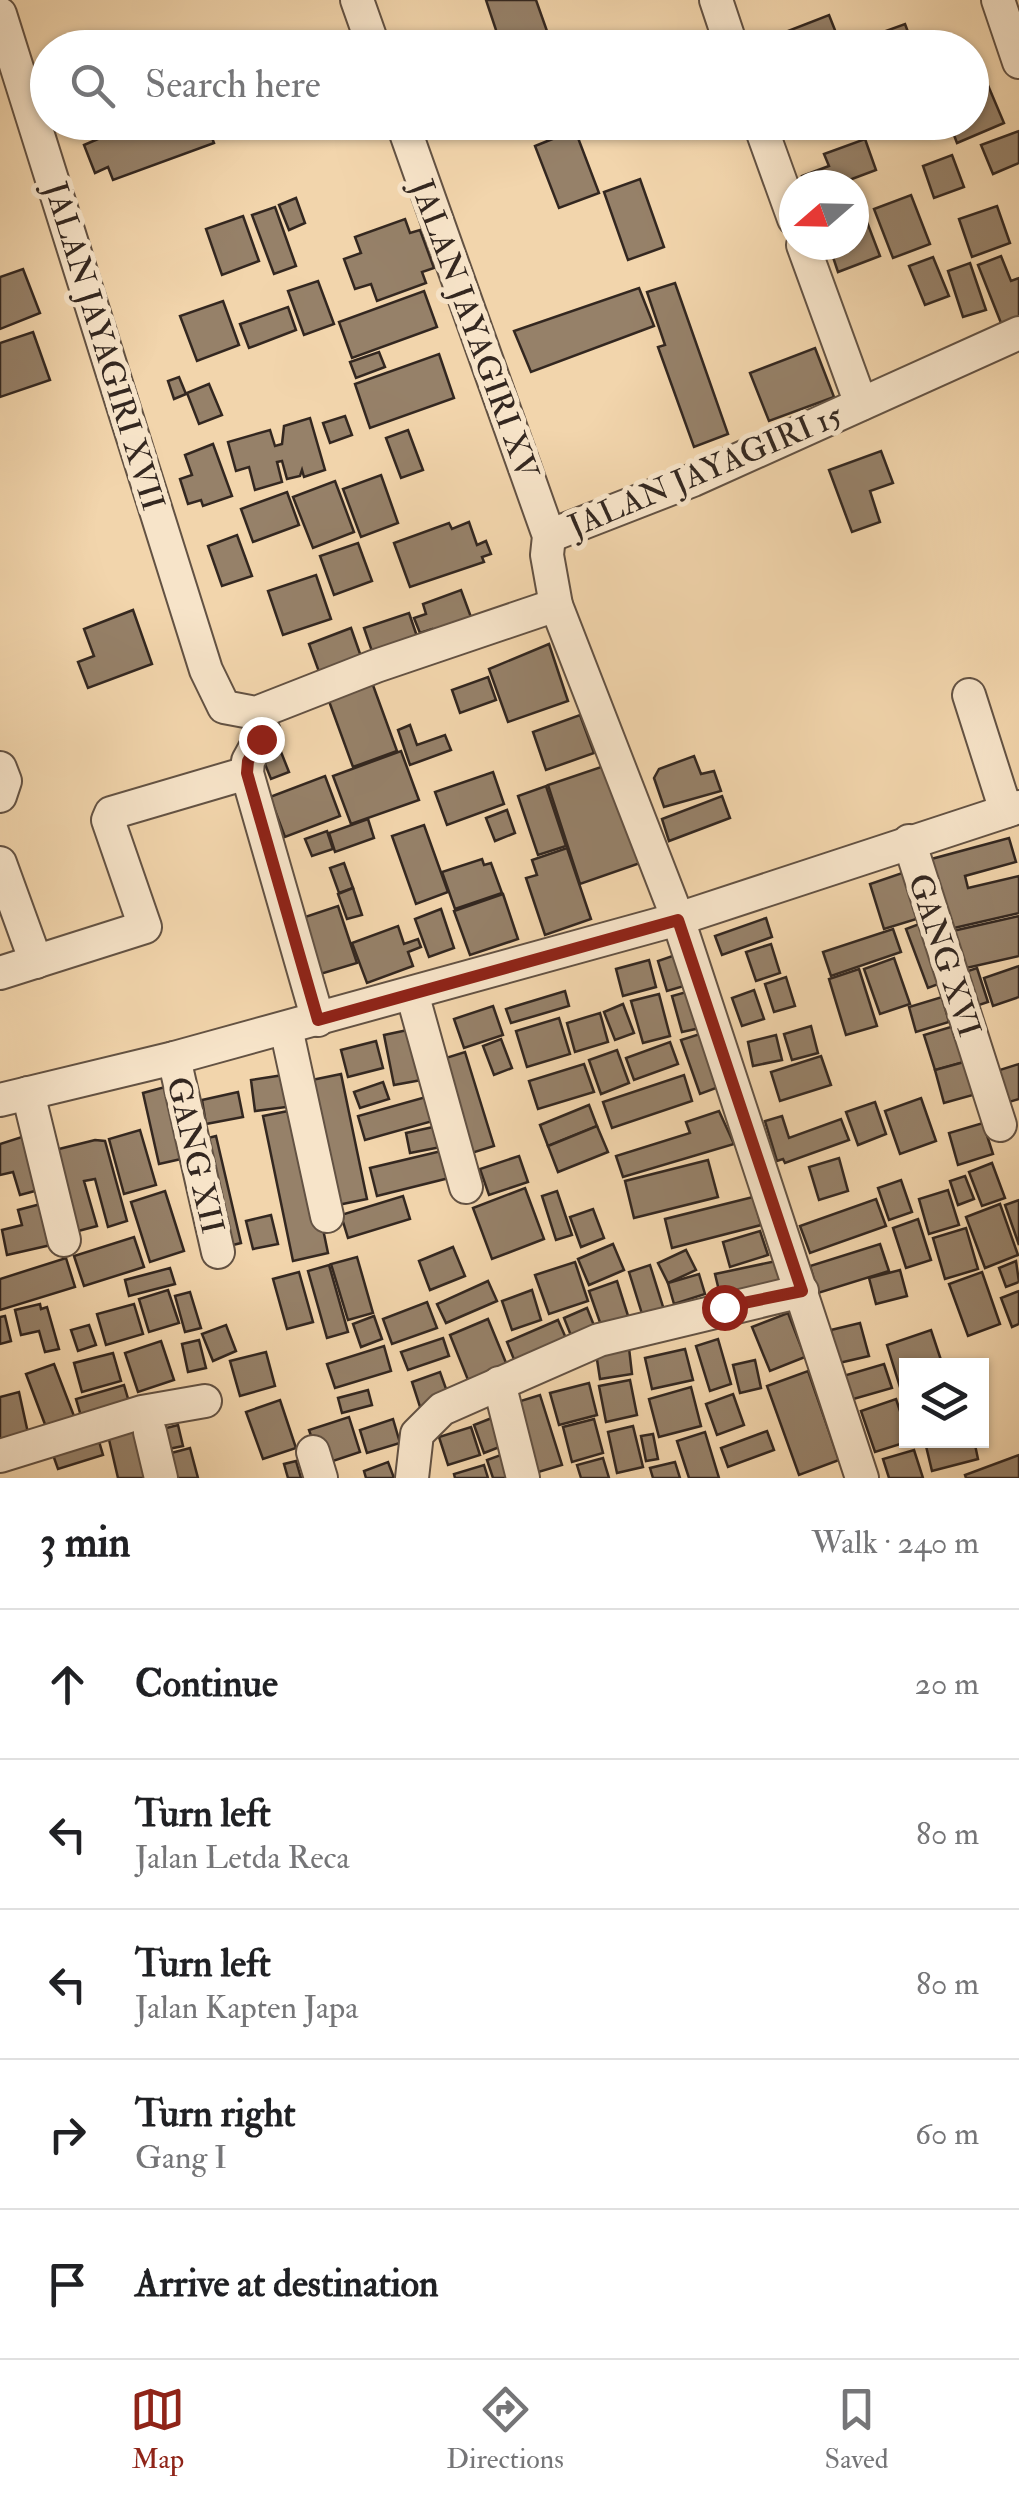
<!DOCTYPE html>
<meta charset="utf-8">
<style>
:root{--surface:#fff;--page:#f2f2f2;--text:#202124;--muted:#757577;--line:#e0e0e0;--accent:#8f2418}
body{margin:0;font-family:"IM FELL Double Pica",serif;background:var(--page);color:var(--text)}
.controls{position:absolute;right:30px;bottom:30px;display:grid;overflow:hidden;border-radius:0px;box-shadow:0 2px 8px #0004}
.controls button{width:90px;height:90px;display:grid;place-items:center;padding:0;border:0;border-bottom:2px solid var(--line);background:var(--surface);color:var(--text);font:50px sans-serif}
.compass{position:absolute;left:779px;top:170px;width:90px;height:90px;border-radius:50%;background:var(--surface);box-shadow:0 2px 8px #0004;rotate:250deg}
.stop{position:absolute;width:30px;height:30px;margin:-22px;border:8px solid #8f2418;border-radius:50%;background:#fff}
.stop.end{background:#8f2418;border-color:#fff;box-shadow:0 2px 10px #0008}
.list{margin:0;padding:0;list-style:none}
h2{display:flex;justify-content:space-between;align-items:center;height:130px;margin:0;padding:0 40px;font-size:42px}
h2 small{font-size:32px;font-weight:400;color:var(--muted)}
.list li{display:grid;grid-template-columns:65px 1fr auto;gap:30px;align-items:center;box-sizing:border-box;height:150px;padding:0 40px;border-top:2px solid var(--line)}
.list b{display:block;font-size:38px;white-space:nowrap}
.list p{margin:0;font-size:32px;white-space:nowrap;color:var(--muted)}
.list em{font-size:32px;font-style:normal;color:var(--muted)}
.icon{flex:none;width:55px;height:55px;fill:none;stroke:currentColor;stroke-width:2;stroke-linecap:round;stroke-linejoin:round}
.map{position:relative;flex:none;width:1019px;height:1478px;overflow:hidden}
.search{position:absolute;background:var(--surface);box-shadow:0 2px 8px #0004;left:30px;right:30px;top:30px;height:110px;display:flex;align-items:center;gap:25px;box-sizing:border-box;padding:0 35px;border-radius:55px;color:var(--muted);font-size:38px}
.sheet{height:880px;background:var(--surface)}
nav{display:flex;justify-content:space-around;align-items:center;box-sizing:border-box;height:140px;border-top:2px solid var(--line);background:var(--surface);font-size:28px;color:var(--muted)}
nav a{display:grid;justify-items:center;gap:5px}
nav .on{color:var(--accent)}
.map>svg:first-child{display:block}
.building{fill:#968169;stroke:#332720;stroke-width:2.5}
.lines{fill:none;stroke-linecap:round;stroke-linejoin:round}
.minor-casing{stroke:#635243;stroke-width:36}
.minor{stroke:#f7e4c9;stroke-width:32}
.route{stroke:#8f2418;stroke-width:12}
.labels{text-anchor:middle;stroke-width:10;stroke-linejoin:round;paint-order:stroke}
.street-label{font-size:32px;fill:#332720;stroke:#f7e4c9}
</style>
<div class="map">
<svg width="1019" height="1478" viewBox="0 0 1019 1478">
<rect width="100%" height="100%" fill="#f2d5ac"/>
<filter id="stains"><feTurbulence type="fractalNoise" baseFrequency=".002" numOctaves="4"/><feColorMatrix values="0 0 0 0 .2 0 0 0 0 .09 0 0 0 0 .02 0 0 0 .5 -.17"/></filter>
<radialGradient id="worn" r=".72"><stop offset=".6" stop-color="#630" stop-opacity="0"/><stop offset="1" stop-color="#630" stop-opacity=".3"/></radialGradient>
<g class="building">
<polygon points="486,0 536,0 553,48 502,48"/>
<polygon points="829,15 842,48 774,48 770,38"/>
<polygon points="905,24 914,48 877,48 872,36"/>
<polygon points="987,83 1004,123 957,143 949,122 972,122 972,90"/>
<polygon points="92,122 206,122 214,143 113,180 108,167 95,173 84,145 98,139"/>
<polygon points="575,130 599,193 559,208 535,146"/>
<polygon points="1019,131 1019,163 993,174 981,145"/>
<polygon points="865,139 876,170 836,185 805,185 802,176 829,166 824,154"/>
<polygon points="952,155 964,187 934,198 923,166"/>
<polygon points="640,179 664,247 628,260 604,192"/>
<polygon points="911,195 930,244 893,258 874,209"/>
<polygon points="296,198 305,223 289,230 279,205"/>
<polygon points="997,206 1010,243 972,257 959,219"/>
<polygon points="275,207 296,266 274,274 252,215"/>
<polygon points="862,209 880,256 838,272 829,245 854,245 854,212"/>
<polygon points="243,216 259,261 222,275 206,229"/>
<polygon points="405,219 410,233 420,230 434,268 422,272 426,283 377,301 371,284 355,289 344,259 361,253 355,237"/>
<polygon points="1001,256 1011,281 1019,278 1019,321 1003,328 978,265"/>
<polygon points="933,257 949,296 925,305 909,266"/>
<polygon points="970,263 986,310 963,317 948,271"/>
<polygon points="23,269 40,313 0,329 0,277"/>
<polygon points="318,281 334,324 304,335 288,291"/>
<polygon points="675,283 728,434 694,447 658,347 665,345 647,292"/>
<polygon points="639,288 654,326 531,372 514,331"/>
<polygon points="424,291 437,327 352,358 339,322"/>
<polygon points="223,301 239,345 197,361 180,316"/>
<polygon points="288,307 296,330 249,348 240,324"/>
<polygon points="33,332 50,380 0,397 0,343"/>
<polygon points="815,348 834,397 769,421 750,373"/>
<polygon points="379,352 385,367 356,378 350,362"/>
<polygon points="439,354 454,398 370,428 355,384"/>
<polygon points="179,377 186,394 174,399 168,381"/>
<polygon points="209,384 222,415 199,424 187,393"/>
<polygon points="345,416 352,435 330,443 323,423"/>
<polygon points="310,418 325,470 304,477 302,470 300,476 287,479 282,461 277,462 282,482 255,490 249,467 236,471 228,442 270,430 275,446 282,444 284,426"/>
<polygon points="408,430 423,470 401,478 386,438"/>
<polygon points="213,444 232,496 203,506 201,500 188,504 180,479 192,475 185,455"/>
<polygon points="881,451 893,483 870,491 880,522 852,532 829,470"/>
<polygon points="381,475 398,523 361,537 343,489"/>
<polygon points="335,481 354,532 313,548 293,497"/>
<polygon points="287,492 299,525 253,542 241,509"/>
<polygon points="469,522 477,545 486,541 491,554 482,557 484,562 410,587 394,543 449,523 452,529"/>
<polygon points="237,535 252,576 222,586 208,546"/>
<polygon points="358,543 372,581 334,595 320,556"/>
<polygon points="316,575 331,619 283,635 268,591"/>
<polygon points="461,590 475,628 436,642 432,629 420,633 414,618 426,614 423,604"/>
<polygon points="133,610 152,664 88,688 78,662 94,656 84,629"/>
<polygon points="409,613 421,648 376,663 364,628"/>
<polygon points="351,628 365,668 323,683 309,644"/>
<polygon points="549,644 568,701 508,722 489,669"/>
<polygon points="370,677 397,751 353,767 326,693"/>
<polygon points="488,677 496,700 460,713 452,690"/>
<polygon points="580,715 594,753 546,770 533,732"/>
<polygon points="410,725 417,745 445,735 451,750 410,765 398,730"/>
<polygon points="401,751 419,800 351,824 333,776"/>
<polygon points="281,752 289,772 271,779 263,759"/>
<polygon points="694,756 701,774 714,771 721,791 664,807 654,778 659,769"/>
<polygon points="607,765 643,862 580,884 548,785"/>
<polygon points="493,772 504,804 447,825 435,792"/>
<polygon points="325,776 340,816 285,837 270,797"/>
<polygon points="546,786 566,846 538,855 518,796"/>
<polygon points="722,796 730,818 669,841 662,819"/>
<polygon points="507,810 515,833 495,841 486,818"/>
<polygon points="368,819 374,838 335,852 329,833"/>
<polygon points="424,825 448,892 416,904 392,836"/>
<polygon points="327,831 333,849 312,856 305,839"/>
<polygon points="1009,838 1016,862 965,876 968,888 1019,876 1019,913 941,931 924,861"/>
<polygon points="567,848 591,919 545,935 526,878 537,875 532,860"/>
<polygon points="482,859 484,865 491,863 502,893 455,909 442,872"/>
<polygon points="344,863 353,888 339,893 330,868"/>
<polygon points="908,871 923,917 884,929 870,884"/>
<polygon points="353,888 362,915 347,919 338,894"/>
<polygon points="503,894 518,939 470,955 454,911"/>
<polygon points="338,906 357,963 317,975 299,919"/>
<polygon points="441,909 454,948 429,957 415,919"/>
<polygon points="1019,916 1019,956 953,971 944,933"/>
<polygon points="766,918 772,937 722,955 715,936"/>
<polygon points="927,921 949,980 928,988 906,929"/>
<polygon points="398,926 404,944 418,939 421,947 408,952 413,966 367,983 352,943"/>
<polygon points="893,929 901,952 831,976 823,952"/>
<polygon points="771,944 780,973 756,981 746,952"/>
<polygon points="681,953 691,984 667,991 658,961"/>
<polygon points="894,958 910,1004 880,1014 864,969"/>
<polygon points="649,960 656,987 623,996 616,969"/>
<polygon points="1019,966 1019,997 993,1006 984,978"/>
<polygon points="977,968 988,1002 967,1009 956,975"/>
<polygon points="859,969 877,1026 846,1035 829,979"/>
<polygon points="786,977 795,1006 774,1012 765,984"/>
<polygon points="754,990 764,1019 742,1026 732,998"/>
<polygon points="565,991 569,1006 511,1023 506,1009"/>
<polygon points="690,991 700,1028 682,1032 672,996"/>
<polygon points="659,994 670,1036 643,1043 631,1001"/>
<polygon points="942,997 949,1022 916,1032 909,1007"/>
<polygon points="623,1004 634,1033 615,1040 604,1012"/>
<polygon points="493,1006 503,1035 464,1048 454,1019"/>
<polygon points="600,1013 608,1042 575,1052 567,1023"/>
<polygon points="559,1018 570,1054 527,1067 516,1031"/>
<polygon points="811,1026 818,1053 792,1060 784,1034"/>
<polygon points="954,1026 964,1062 935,1070 924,1035"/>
<polygon points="417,1028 427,1079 394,1085 384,1035"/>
<polygon points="706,1032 724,1085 700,1094 681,1040"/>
<polygon points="776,1035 782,1060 753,1066 748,1042"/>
<polygon points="501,1039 512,1068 494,1075 483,1046"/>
<polygon points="376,1041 383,1068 348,1077 341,1050"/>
<polygon points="670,1042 678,1064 634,1080 626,1058"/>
<polygon points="617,1050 629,1083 601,1094 589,1060"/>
<polygon points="465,1052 494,1146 462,1156 433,1062"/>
<polygon points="821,1056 831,1085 780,1101 771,1072"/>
<polygon points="964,1062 973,1095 944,1103 935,1070"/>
<polygon points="584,1064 594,1092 538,1109 529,1081"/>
<polygon points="1019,1064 1019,1099 996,1106 987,1074"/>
<polygon points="290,1074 294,1106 255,1111 251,1080"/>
<polygon points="341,1074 367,1199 333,1206 307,1081"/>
<polygon points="684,1075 692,1101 612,1128 603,1102"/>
<polygon points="383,1082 389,1099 360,1108 354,1092"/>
<polygon points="165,1087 181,1159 159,1164 143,1093"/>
<polygon points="238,1092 243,1117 206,1124 202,1100"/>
<polygon points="433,1095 440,1119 365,1140 358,1116"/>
<polygon points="921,1098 936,1141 900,1154 885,1111"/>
<polygon points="875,1102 886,1134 858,1145 846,1112"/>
<polygon points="589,1105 597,1126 548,1146 540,1125"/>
<polygon points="298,1109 328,1253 293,1261 263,1116"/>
<polygon points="719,1111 734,1144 623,1177 616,1156 690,1133 686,1122"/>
<polygon points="782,1116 789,1138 841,1119 849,1140 785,1163 783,1159 777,1161 765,1121"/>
<polygon points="983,1123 993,1154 958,1165 949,1133"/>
<polygon points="442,1125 446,1146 410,1153 406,1133"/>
<polygon points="597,1126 608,1152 558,1172 548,1146"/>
<polygon points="140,1130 156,1185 124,1194 109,1139"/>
<polygon points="31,1134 46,1188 20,1195 13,1172 0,1175 0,1144"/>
<polygon points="216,1136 241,1243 221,1248 196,1141"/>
<polygon points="95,1140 105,1141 127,1221 108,1227 95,1179 84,1181 97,1226 67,1234 51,1151"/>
<polygon points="454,1148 461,1175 377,1196 370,1168"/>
<polygon points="519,1156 528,1182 489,1195 480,1169"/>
<polygon points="839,1158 848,1191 819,1200 809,1167"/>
<polygon points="708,1160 718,1197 634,1218 625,1181"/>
<polygon points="992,1163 1005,1198 982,1206 969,1172"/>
<polygon points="965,1176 974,1199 958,1205 950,1181"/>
<polygon points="901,1180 912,1212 889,1220 878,1188"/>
<polygon points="525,1188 544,1239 492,1259 473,1208"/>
<polygon points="948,1190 959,1225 929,1234 919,1199"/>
<polygon points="165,1191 184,1251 150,1262 131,1202"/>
<polygon points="557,1191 572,1235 556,1240 542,1196"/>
<polygon points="403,1196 410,1219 348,1238 341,1215"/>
<polygon points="753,1197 761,1225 672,1248 665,1219"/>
<polygon points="876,1199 886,1226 810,1253 800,1226"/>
<polygon points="1019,1200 1019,1245 1005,1205"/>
<polygon points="52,1201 64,1242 7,1255 2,1230 22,1225 18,1210"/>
<polygon points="1000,1204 1018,1255 985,1268 966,1217"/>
<polygon points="593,1209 604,1238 581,1247 570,1217"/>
<polygon points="271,1215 278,1244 253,1249 246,1221"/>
<polygon points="918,1219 931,1260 906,1268 893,1228"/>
<polygon points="966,1228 978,1269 945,1279 933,1238"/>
<polygon points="760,1231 768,1255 730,1267 723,1242"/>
<polygon points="134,1237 144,1267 84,1286 74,1256"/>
<polygon points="613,1244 624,1270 589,1285 578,1259"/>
<polygon points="880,1244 889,1271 818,1293 810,1266"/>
<polygon points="453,1247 465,1276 430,1290 419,1261"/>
<polygon points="686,1250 696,1270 668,1283 658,1263"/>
<polygon points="357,1257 373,1313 348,1320 331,1264"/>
<polygon points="66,1258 75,1287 0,1310 0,1279"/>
<polygon points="786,1259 793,1288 722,1303 715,1274"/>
<polygon points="1016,1261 1019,1282 1006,1287 999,1268"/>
<polygon points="575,1262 588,1301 549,1314 535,1275"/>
<polygon points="329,1265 348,1332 327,1338 308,1271"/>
<polygon points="650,1265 664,1310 643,1317 629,1272"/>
<polygon points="170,1268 175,1284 129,1296 125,1280"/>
<polygon points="900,1270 907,1296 876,1304 869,1278"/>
<polygon points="299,1272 313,1322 287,1329 273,1279"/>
<polygon points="982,1272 1000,1324 968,1336 949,1284"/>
<polygon points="699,1274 705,1294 674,1304 668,1283"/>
<polygon points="488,1281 497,1301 446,1323 437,1304"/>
<polygon points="617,1281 630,1322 603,1331 589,1291"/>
<polygon points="168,1290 179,1323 149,1332 139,1299"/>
<polygon points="532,1290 541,1320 512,1330 502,1301"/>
<polygon points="1019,1291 1019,1324 1012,1327 1001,1298"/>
<polygon points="190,1292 201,1328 185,1332 175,1296"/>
<polygon points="427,1302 437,1328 392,1344 383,1319"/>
<polygon points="40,1304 41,1309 47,1307 59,1349 45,1352 39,1331 21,1335 15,1310"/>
<polygon points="134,1304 143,1334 106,1345 97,1314"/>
<polygon points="587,1308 597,1333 574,1343 564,1318"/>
<polygon points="788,1313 805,1357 770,1371 752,1327"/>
<polygon points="5,1316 11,1341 0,1344 0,1317"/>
<polygon points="374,1316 382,1339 361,1347 353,1324"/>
<polygon points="488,1319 511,1375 472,1390 450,1335"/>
<polygon points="558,1320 569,1345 517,1367 507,1342"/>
<polygon points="860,1323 869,1356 839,1363 831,1330"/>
<polygon points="89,1325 96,1345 78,1351 71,1330"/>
<polygon points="226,1325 236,1351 213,1361 202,1334"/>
<polygon points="931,1330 943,1366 906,1366 906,1386 900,1387 887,1345"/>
<polygon points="443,1338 449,1356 408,1370 401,1352"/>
<polygon points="718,1339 731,1384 710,1391 696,1346"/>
<polygon points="199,1340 206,1368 188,1372 182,1344"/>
<polygon points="161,1341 174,1380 138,1392 125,1353"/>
<polygon points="384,1346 391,1371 335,1388 327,1364"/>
<polygon points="629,1348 632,1374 600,1379 596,1353"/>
<polygon points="685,1349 693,1380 652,1389 645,1358"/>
<polygon points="266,1352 275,1386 240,1396 230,1361"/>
<polygon points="113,1353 121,1381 82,1392 74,1363"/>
<polygon points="755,1360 761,1388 740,1393 733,1365"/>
<polygon points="54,1364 74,1416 46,1427 26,1374"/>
<polygon points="884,1364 892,1388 850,1400 843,1376"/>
<polygon points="808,1371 839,1460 799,1475 767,1386"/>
<polygon points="440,1372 450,1400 421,1410 412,1382"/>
<polygon points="630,1380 637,1415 606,1422 599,1386"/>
<polygon points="589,1383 597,1415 559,1425 550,1393"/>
<polygon points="124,1385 129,1402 81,1416 76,1399"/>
<polygon points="691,1387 701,1426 659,1437 649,1399"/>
<polygon points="368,1390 372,1405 342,1413 338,1398"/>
<polygon points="19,1392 28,1433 0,1439 0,1397"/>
<polygon points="733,1394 744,1425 717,1435 706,1404"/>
<polygon points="540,1395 562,1465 535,1473 514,1403"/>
<polygon points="896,1399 910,1441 875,1452 861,1411"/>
<polygon points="280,1400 296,1448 263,1459 246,1412"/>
<polygon points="502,1414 512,1442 484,1453 474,1425"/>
<polygon points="349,1417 360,1452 321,1465 309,1430"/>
<polygon points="393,1419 400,1443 367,1453 360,1430"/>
<polygon points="594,1419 603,1453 572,1462 563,1427"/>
<polygon points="137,1424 150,1478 118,1478 107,1431"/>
<polygon points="178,1425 183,1446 159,1451 155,1431"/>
<polygon points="633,1426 643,1467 617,1473 608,1432"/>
<polygon points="471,1427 480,1455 448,1465 439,1437"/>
<polygon points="767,1431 774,1450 728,1467 721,1448"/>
<polygon points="705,1432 719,1478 689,1478 677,1441"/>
<polygon points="653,1434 658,1459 646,1461 641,1436"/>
<polygon points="98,1438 103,1455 58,1469 52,1452"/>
<polygon points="947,1440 974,1440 978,1459 932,1471 926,1446"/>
<polygon points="190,1448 198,1478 166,1478 160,1456"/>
<polygon points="914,1450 923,1478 889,1478 883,1459"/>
<polygon points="512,1451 517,1478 493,1478 487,1460"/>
<polygon points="1019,1455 1019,1478 966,1478 965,1475"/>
<polygon points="603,1458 609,1478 581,1478 577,1465"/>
<polygon points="296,1461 301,1478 288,1478 284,1464"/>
<polygon points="388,1462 394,1478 366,1478 364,1471"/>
<polygon points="675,1462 680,1478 653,1478 650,1468"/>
<polygon points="484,1465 488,1478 455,1478 454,1474"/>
</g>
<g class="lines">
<defs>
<g id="minor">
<polyline points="357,0 374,48"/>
<polyline points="716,0 732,48"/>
<polyline points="998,0 1019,62"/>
<polyline points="0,14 206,670 224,707 256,713 376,666 556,605"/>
<polyline points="402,122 549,536 547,555 556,605 678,919 862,1478"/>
<polyline points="759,122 794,219"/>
<polyline points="803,245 861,404"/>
<polyline points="549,536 693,480 1019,333"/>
<polyline points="969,695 1006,811"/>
<polyline points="256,713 264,732 248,761 247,773 318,1020"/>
<polyline points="0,768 5,781 0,796"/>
<polyline points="909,841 1000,1125"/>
<polyline points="0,863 36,962"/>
<polyline points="0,973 145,927 108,820 111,813 247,773"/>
<polyline points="412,993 466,1187"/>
<polyline points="286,1028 327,1216"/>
<polyline points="174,1058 218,1252"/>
<polyline points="28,1093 64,1240"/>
<polyline points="0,1100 174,1058 678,919 1019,807"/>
<polyline points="499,1383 523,1478"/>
<polyline points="150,1432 161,1478"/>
<polyline points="313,1452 321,1478"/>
<polyline points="0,1456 142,1412 205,1401"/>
<polyline points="412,1478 417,1434 442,1409 599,1340 802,1291"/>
</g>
</defs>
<use href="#minor" class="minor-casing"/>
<use href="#minor" class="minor"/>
</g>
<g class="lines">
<polyline class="route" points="261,739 248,761 247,773 318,1020 678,920 802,1291 724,1307"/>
</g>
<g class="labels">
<g class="street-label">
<text transform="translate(475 329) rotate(70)" y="11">JALAN JAYAGIRI XV</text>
<text transform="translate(105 346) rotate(73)" y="11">JALAN JAYAGIRI XVII</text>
<text transform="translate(705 470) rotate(-23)" y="11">JALAN JAYAGIRI 15</text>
<text transform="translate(945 955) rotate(72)" y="11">GANG XVI</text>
<text transform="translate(196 1155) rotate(77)" y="11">GANG XII</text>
</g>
</g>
<rect width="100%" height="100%" filter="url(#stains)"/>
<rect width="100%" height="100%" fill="url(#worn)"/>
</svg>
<div class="controls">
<button><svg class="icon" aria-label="layers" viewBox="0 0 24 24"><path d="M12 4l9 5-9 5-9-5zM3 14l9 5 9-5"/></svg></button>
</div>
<svg class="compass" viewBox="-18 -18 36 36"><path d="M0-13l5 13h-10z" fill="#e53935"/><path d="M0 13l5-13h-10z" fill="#757577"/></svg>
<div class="stop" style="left:724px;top:1307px"></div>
<div class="stop end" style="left:261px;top:739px"></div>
<div class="search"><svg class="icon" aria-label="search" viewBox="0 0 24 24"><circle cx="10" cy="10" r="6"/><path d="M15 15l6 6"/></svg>Search here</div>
</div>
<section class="sheet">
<h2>3 min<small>Walk · 240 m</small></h2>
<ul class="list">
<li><svg class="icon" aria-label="ahead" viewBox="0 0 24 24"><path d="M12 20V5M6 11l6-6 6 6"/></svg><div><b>Continue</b></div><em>20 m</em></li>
<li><svg class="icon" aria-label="left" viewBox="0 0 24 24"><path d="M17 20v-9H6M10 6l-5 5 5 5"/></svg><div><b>Turn left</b><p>Jalan Letda Reca</p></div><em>80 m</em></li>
<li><svg class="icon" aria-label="left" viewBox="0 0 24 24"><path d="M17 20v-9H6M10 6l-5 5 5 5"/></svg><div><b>Turn left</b><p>Jalan Kapten Japa</p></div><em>80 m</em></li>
<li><svg class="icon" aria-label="right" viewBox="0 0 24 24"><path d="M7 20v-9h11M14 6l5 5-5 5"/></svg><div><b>Turn right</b><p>Gang I</p></div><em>60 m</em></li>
<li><svg class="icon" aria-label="arrive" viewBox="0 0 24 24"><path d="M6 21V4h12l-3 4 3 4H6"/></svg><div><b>Arrive at destination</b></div></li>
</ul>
</section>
<nav>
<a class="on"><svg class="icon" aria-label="map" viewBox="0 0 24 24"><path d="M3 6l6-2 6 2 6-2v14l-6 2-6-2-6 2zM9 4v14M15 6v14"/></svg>Map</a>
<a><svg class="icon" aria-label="directions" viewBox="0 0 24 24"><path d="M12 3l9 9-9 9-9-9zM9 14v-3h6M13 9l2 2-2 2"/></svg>Directions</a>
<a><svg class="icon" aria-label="saved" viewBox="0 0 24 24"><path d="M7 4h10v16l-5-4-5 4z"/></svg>Saved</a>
</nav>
